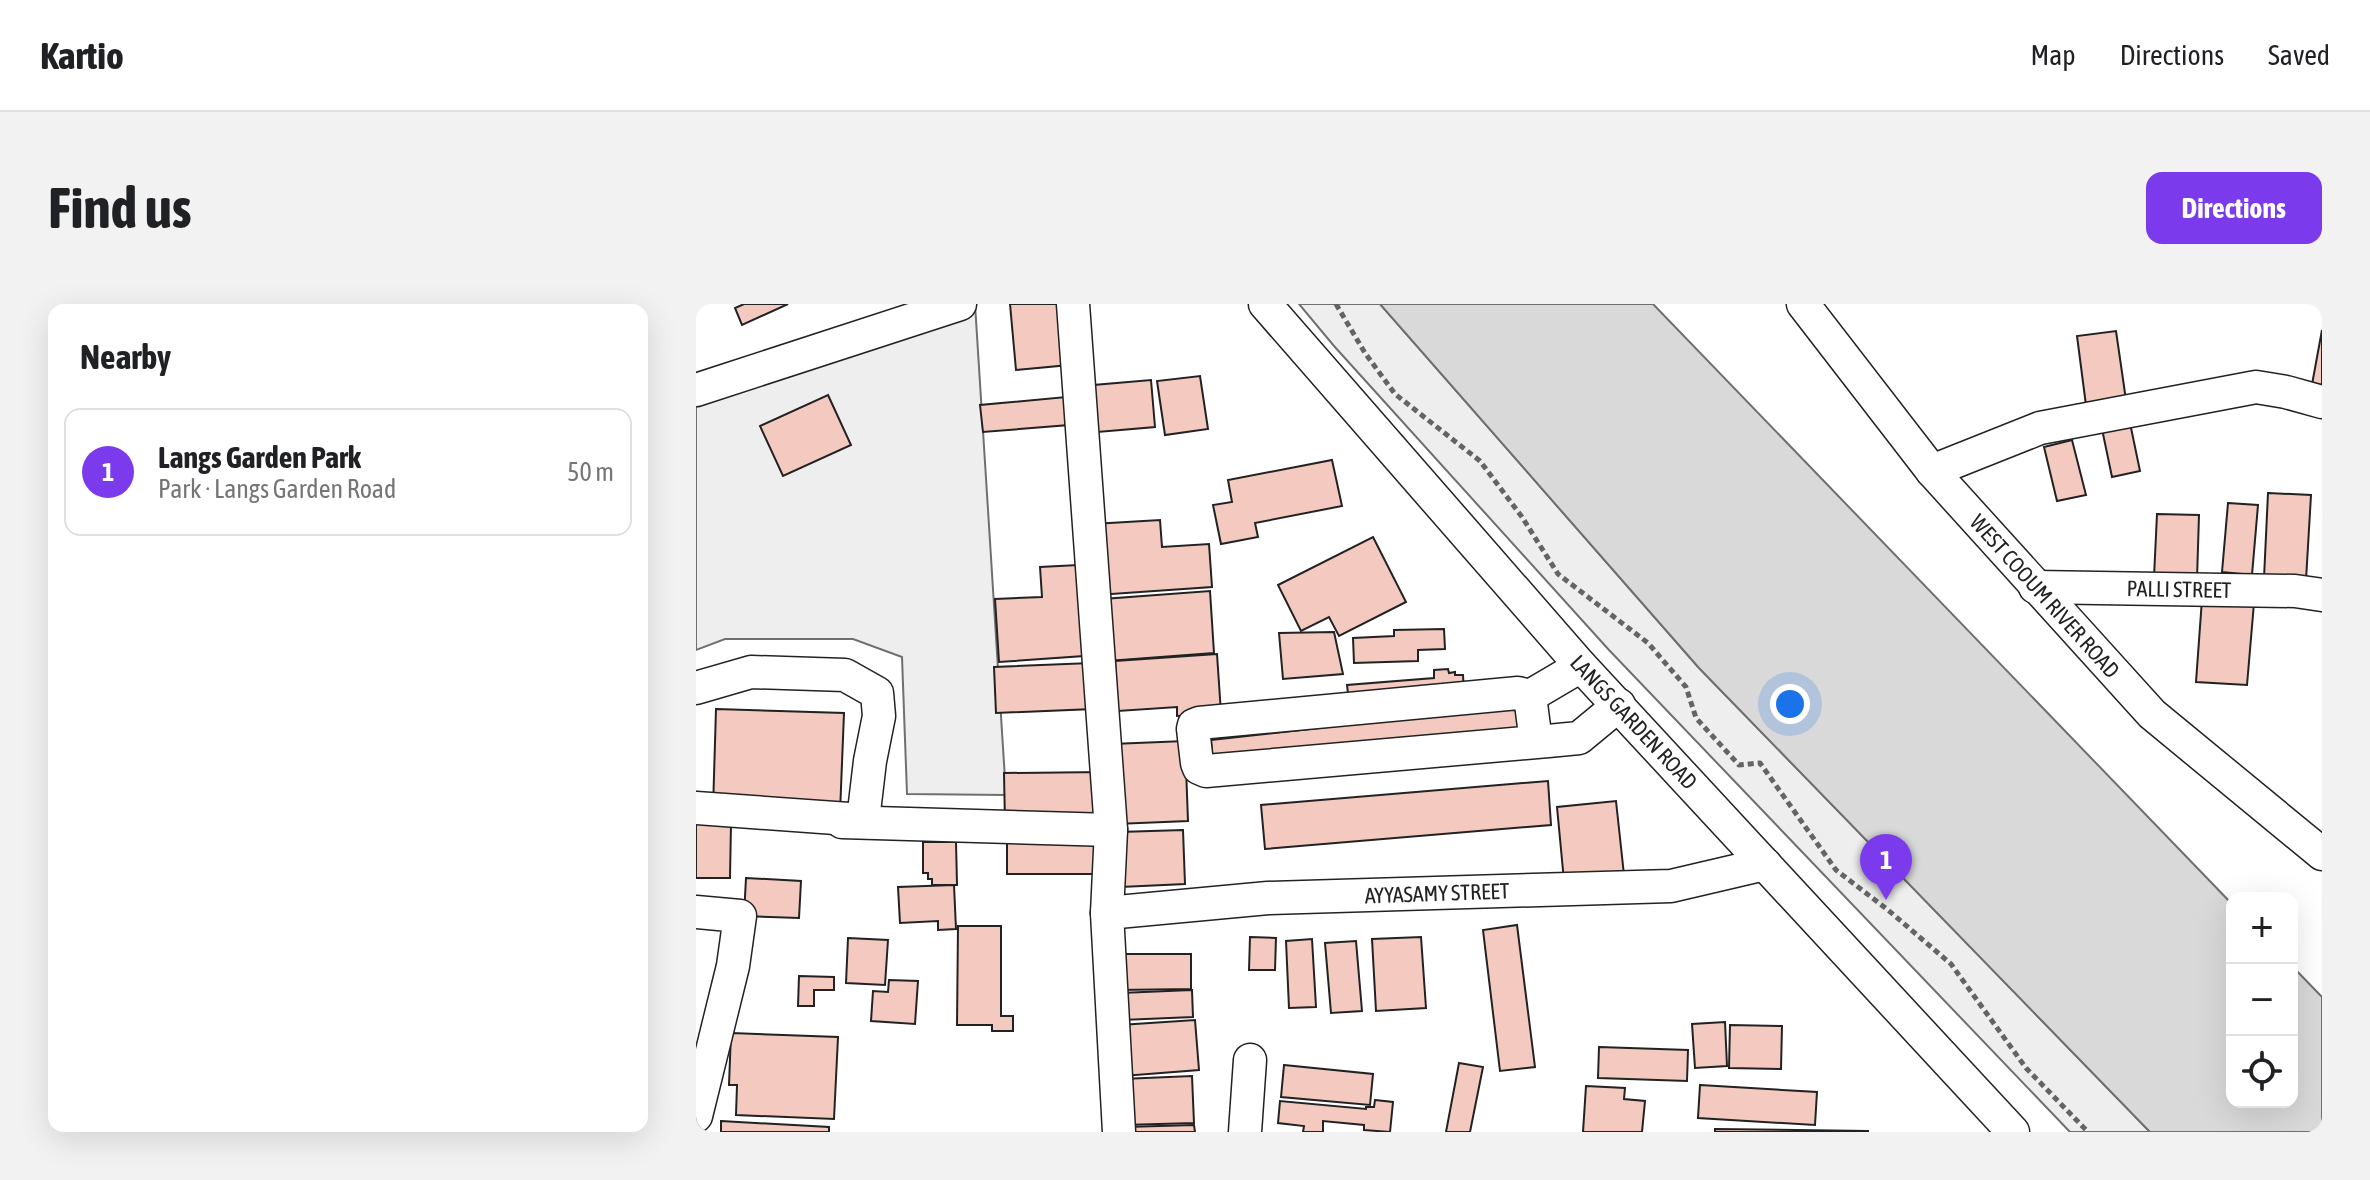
<!DOCTYPE html>
<meta charset="utf-8">
<style>
:root{--surface:#fff;--page:#f2f2f2;--text:#202124;--muted:#757577;--line:#e0e0e0;--accent:#7c3aed}
body{margin:0;font-family:"Asap Condensed",sans-serif;background:var(--page);color:var(--text)}
.controls{position:absolute;right:24px;bottom:24px;display:grid;overflow:hidden;border-radius:16px;box-shadow:0 8px 32px #0002}
.controls button{width:72px;height:72px;display:grid;place-items:center;padding:0;border:0;border-bottom:2px solid var(--line);background:var(--surface);color:var(--text);font:40px sans-serif}
.you{position:absolute;left:1094px;top:400px;width:28px;height:28px;margin:-20px;border:6px solid #fff;border-radius:50%;background:#1a73e8;box-shadow:0 0 0 12px #1a73e833}
.badge{display:grid;place-items:center;width:52px;height:52px;border-radius:50%;background:var(--accent);color:#fff;font-size:26px;font-weight:700}
.pin{position:absolute;translate:-50% -66px;filter:drop-shadow(0 2px 4px #0008)}
.pin::after{content:'';position:absolute;top:42px;width:28px;height:24px;background:inherit;clip-path:polygon(0 0,100% 0,50% 100%)}
.list{margin:0;padding:0;list-style:none}
h2{display:flex;justify-content:space-between;align-items:center;height:104px;margin:0;padding:0 32px;font-size:34px}
h2 small{font-size:26px;font-weight:400;color:var(--muted)}
.list li{display:grid;grid-template-columns:52px 1fr auto;gap:24px;align-items:center;box-sizing:border-box;height:128px;margin:0 16px 16px;padding:0 16px;border:2px solid var(--line);border-radius:16px}
.list b{display:block;font-size:30px;white-space:nowrap}
.list p{margin:0;font-size:26px;white-space:nowrap;color:var(--muted)}
.list em{font-size:26px;font-style:normal;color:var(--muted)}
.icon{flex:none;width:44px;height:44px;fill:none;stroke:currentColor;stroke-width:2;stroke-linecap:round;stroke-linejoin:round}
.map{position:relative;flex:none;width:1626px;height:828px;overflow:hidden;border-radius:16px}
header{display:flex;align-items:center;gap:48px;box-sizing:border-box;height:112px;padding:0 40px;background:var(--surface);border-bottom:2px solid var(--line)}
header strong{font-size:38px}
nav{display:flex;gap:44px;margin-inline-start:auto;font-size:28px}
.intro{display:flex;align-items:center;justify-content:space-between;box-sizing:border-box;height:192px;padding:0 48px}
h1{margin:0;font-size:56px}
.button{padding:20px 36px;border-radius:16px;background:var(--accent);color:#fff;font-size:28px;font-weight:700}
main{display:flex;gap:48px;padding:0 48px}
aside{flex:1;background:var(--surface);border-radius:16px;box-shadow:0 8px 32px #0002}
.map>svg:first-child{display:block}
.green{fill:#eee;stroke:#6f6f6f;stroke-width:2}
.water{fill:#d9d9d9;stroke:#6f6f6f;stroke-width:2}
.building{fill:#f3c9c0;stroke:#222;stroke-width:2}
.lines{fill:none;stroke-linecap:round;stroke-linejoin:round}
.minor-casing{stroke:#222;stroke-width:35}
.path{stroke:#646464;stroke-width:5;stroke-dasharray:6 4;stroke-linecap:butt}
.minor{stroke:#fff;stroke-width:32}
.labels{text-anchor:middle;stroke-width:6;stroke-linejoin:round;paint-order:stroke}
.street-label{font-size:22px;fill:#222;stroke:#fff}
</style>
<header>
<strong>Kartio</strong>
<nav><a>Map</a><a>Directions</a><a>Saved</a></nav>
</header>
<div class="intro"><h1>Find us</h1><a class="button">Directions</a></div>
<main>
<aside>
<h2>Nearby<small></small></h2>
<ul class="list">
<li><span class="badge">1</span><div><b>Langs Garden Park</b><p>Park · Langs Garden Road</p></div><em>50 m</em></li>
</ul>
</aside>
<div class="map">
<svg width="1626" height="828" viewBox="0 0 1626 828">
<rect width="100%" height="100%" fill="#fff"/>
<g class="green">
<polygon points="279,0 310,491 211,490 206,353 157,335 29,335 0,346 0,100"/>
<polygon points="603,0 684,0 1003,364 1454,828 1374,828 913,346 638,42"/>
</g>
<polygon class="water" points="684,0 957,0 1536,600 1536,798 1596,798 1596,662 1626,693 1626,828 1454,828 1003,364"/>
<g class="building">
<polygon points="48,0 92,0 46,21 39,4"/>
<polygon points="314,0 364,0 373,61 320,66"/>
<polygon points="1626,26 1626,88 1615,86"/>
<polygon points="1420,27 1431,103 1391,109 1381,32"/>
<polygon points="504,72 512,125 469,131 461,77"/>
<polygon points="455,76 459,123 390,129 386,82"/>
<polygon points="132,91 155,141 87,172 64,122"/>
<polygon points="370,93 373,121 287,128 284,101"/>
<polygon points="1434,119 1444,167 1416,173 1406,125"/>
<polygon points="1376,136 1390,191 1361,197 1348,143"/>
<polygon points="636,156 646,202 559,219 562,233 525,240 517,201 536,198 532,176"/>
<polygon points="1572,189 1615,191 1610,276 1568,274"/>
<polygon points="1532,199 1562,201 1556,271 1526,268"/>
<polygon points="1461,210 1503,211 1501,275 1458,273"/>
<polygon points="464,216 466,243 513,240 516,283 401,291 397,220"/>
<polygon points="677,233 710,298 643,332 633,313 605,327 582,281"/>
<polygon points="382,261 388,352 303,358 299,295 346,293 344,263"/>
<polygon points="514,287 518,349 411,357 407,295"/>
<polygon points="1506,295 1558,299 1551,381 1500,378"/>
<polygon points="748,325 749,345 722,346 722,357 658,359 657,334 698,332 698,326"/>
<polygon points="638,328 647,370 587,375 583,329"/>
<polygon points="521,350 525,409 481,412 481,403 422,407 419,357"/>
<polygon points="395,359 397,405 300,409 298,363"/>
<polygon points="752,365 753,369 759,368 759,371 767,371 768,388 653,398 651,381 738,374 738,366"/>
<polygon points="830,401 834,433 517,460 515,436"/>
<polygon points="20,405 148,409 144,509 17,505"/>
<polygon points="489,437 492,517 420,520 416,440"/>
<polygon points="407,468 407,518 309,519 308,469"/>
<polygon points="852,477 855,521 569,545 565,501"/>
<polygon points="920,497 928,571 868,577 861,503"/>
<polygon points="0,519 35,520 34,574 0,574"/>
<polygon points="487,526 489,580 425,583 423,528"/>
<polygon points="311,529 406,530 406,570 311,570"/>
<polygon points="227,538 260,538 261,581 236,581 236,575 232,575 232,569 227,569"/>
<polygon points="50,574 105,577 103,614 48,612"/>
<polygon points="258,581 260,625 242,626 242,617 204,619 202,583"/>
<polygon points="821,621 839,763 804,767 787,626"/>
<polygon points="262,622 305,622 305,712 317,712 317,727 296,727 296,721 261,721"/>
<polygon points="554,633 580,634 579,666 553,666"/>
<polygon points="725,633 730,704 680,707 676,635"/>
<polygon points="152,634 192,636 189,681 150,679"/>
<polygon points="616,635 620,703 593,704 590,637"/>
<polygon points="660,637 666,707 635,709 629,639"/>
<polygon points="422,650 495,650 495,685 422,686"/>
<polygon points="103,672 138,673 138,686 118,686 118,702 102,702"/>
<polygon points="193,676 222,677 219,720 175,717 177,687 192,688"/>
<polygon points="496,686 497,713 426,716 424,689"/>
<polygon points="499,716 503,766 427,772 424,721"/>
<polygon points="1029,718 1031,762 999,764 996,720"/>
<polygon points="1034,721 1086,722 1085,765 1033,764"/>
<polygon points="35,729 142,733 138,815 40,811 41,781 33,781"/>
<polygon points="903,743 992,746 991,777 902,774"/>
<polygon points="763,759 787,763 774,828 750,828"/>
<polygon points="588,761 677,770 674,801 585,793"/>
<polygon points="496,772 498,819 427,821 426,775"/>
<polygon points="1004,781 1121,788 1119,821 1002,814"/>
<polygon points="890,782 929,784 928,795 949,797 946,828 887,828"/>
<polygon points="679,796 697,798 694,828 668,826 668,821 627,817 627,828 607,828 608,822 582,819 584,797 670,805 670,803 678,803"/>
<polygon points="25,817 133,823 133,828 25,828"/>
<polygon points="498,821 499,828 430,828 429,823"/>
<polygon points="1019,825 1172,827 1172,828 1019,828"/>
</g>
<g class="lines">
<defs>
<g id="minor">
<polyline points="377,0 415,526 411,609 423,828"/>
<polyline points="569,0 885,362 1317,828"/>
<polyline points="1107,0 1236,167 1456,410 1626,550"/>
<polyline points="0,86 264,0"/>
<polyline points="1236,167 1344,124 1560,83 1590,88 1626,98"/>
<polyline points="1339,283 1599,287 1626,291"/>
<polyline points="0,384 55,368 149,371 181,389 183,412 174,457 167,516 0,504"/>
<polyline points="834,392 885,362"/>
<polyline points="840,438 834,392 822,389 503,419 498,421 497,425 501,459 503,464 510,467 852,437 883,434 923,401"/>
<polyline points="146,518 415,526"/>
<polyline points="0,608 44,612 37,662 0,812"/>
<polyline points="411,609 572,594 975,582 1069,560"/>
<polyline points="549,828 554,756"/>
</g>
</defs>
<use href="#minor" class="minor-casing"/>
<polyline class="path" points="640,0 669,49 699,90 784,157 826,213 862,270 952,339 990,383 1000,414 1043,461 1064,459 1140,566 1192,606 1255,660 1330,764 1392,828"/>
<use href="#minor" class="minor"/>
</g>
<g class="labels">
<g class="street-label">
<text transform="translate(1483 285) rotate(1)" y="8">PALLI STREET</text>
<text transform="translate(1349 292) rotate(48)" y="8">WEST COOUM RIVER ROAD</text>
<text transform="translate(938 418) rotate(47)" y="8">LANGS GARDEN ROAD</text>
<text transform="translate(741 589) rotate(-2)" y="8">AYYASAMY STREET</text>
</g>
</g>
</svg>
<div class="controls">
<button>+</button>
<button>−</button>
<button><svg class="icon" aria-label="locate" viewBox="0 0 24 24"><circle cx="12" cy="12" r="6"/><path d="M12 2v4M12 18v4M2 12h4M18 12h4"/></svg></button>
</div>
<div class="you"></div>
<div class="pin badge" style="left:1190px;top:596px">1</div>
</div>
</main>
